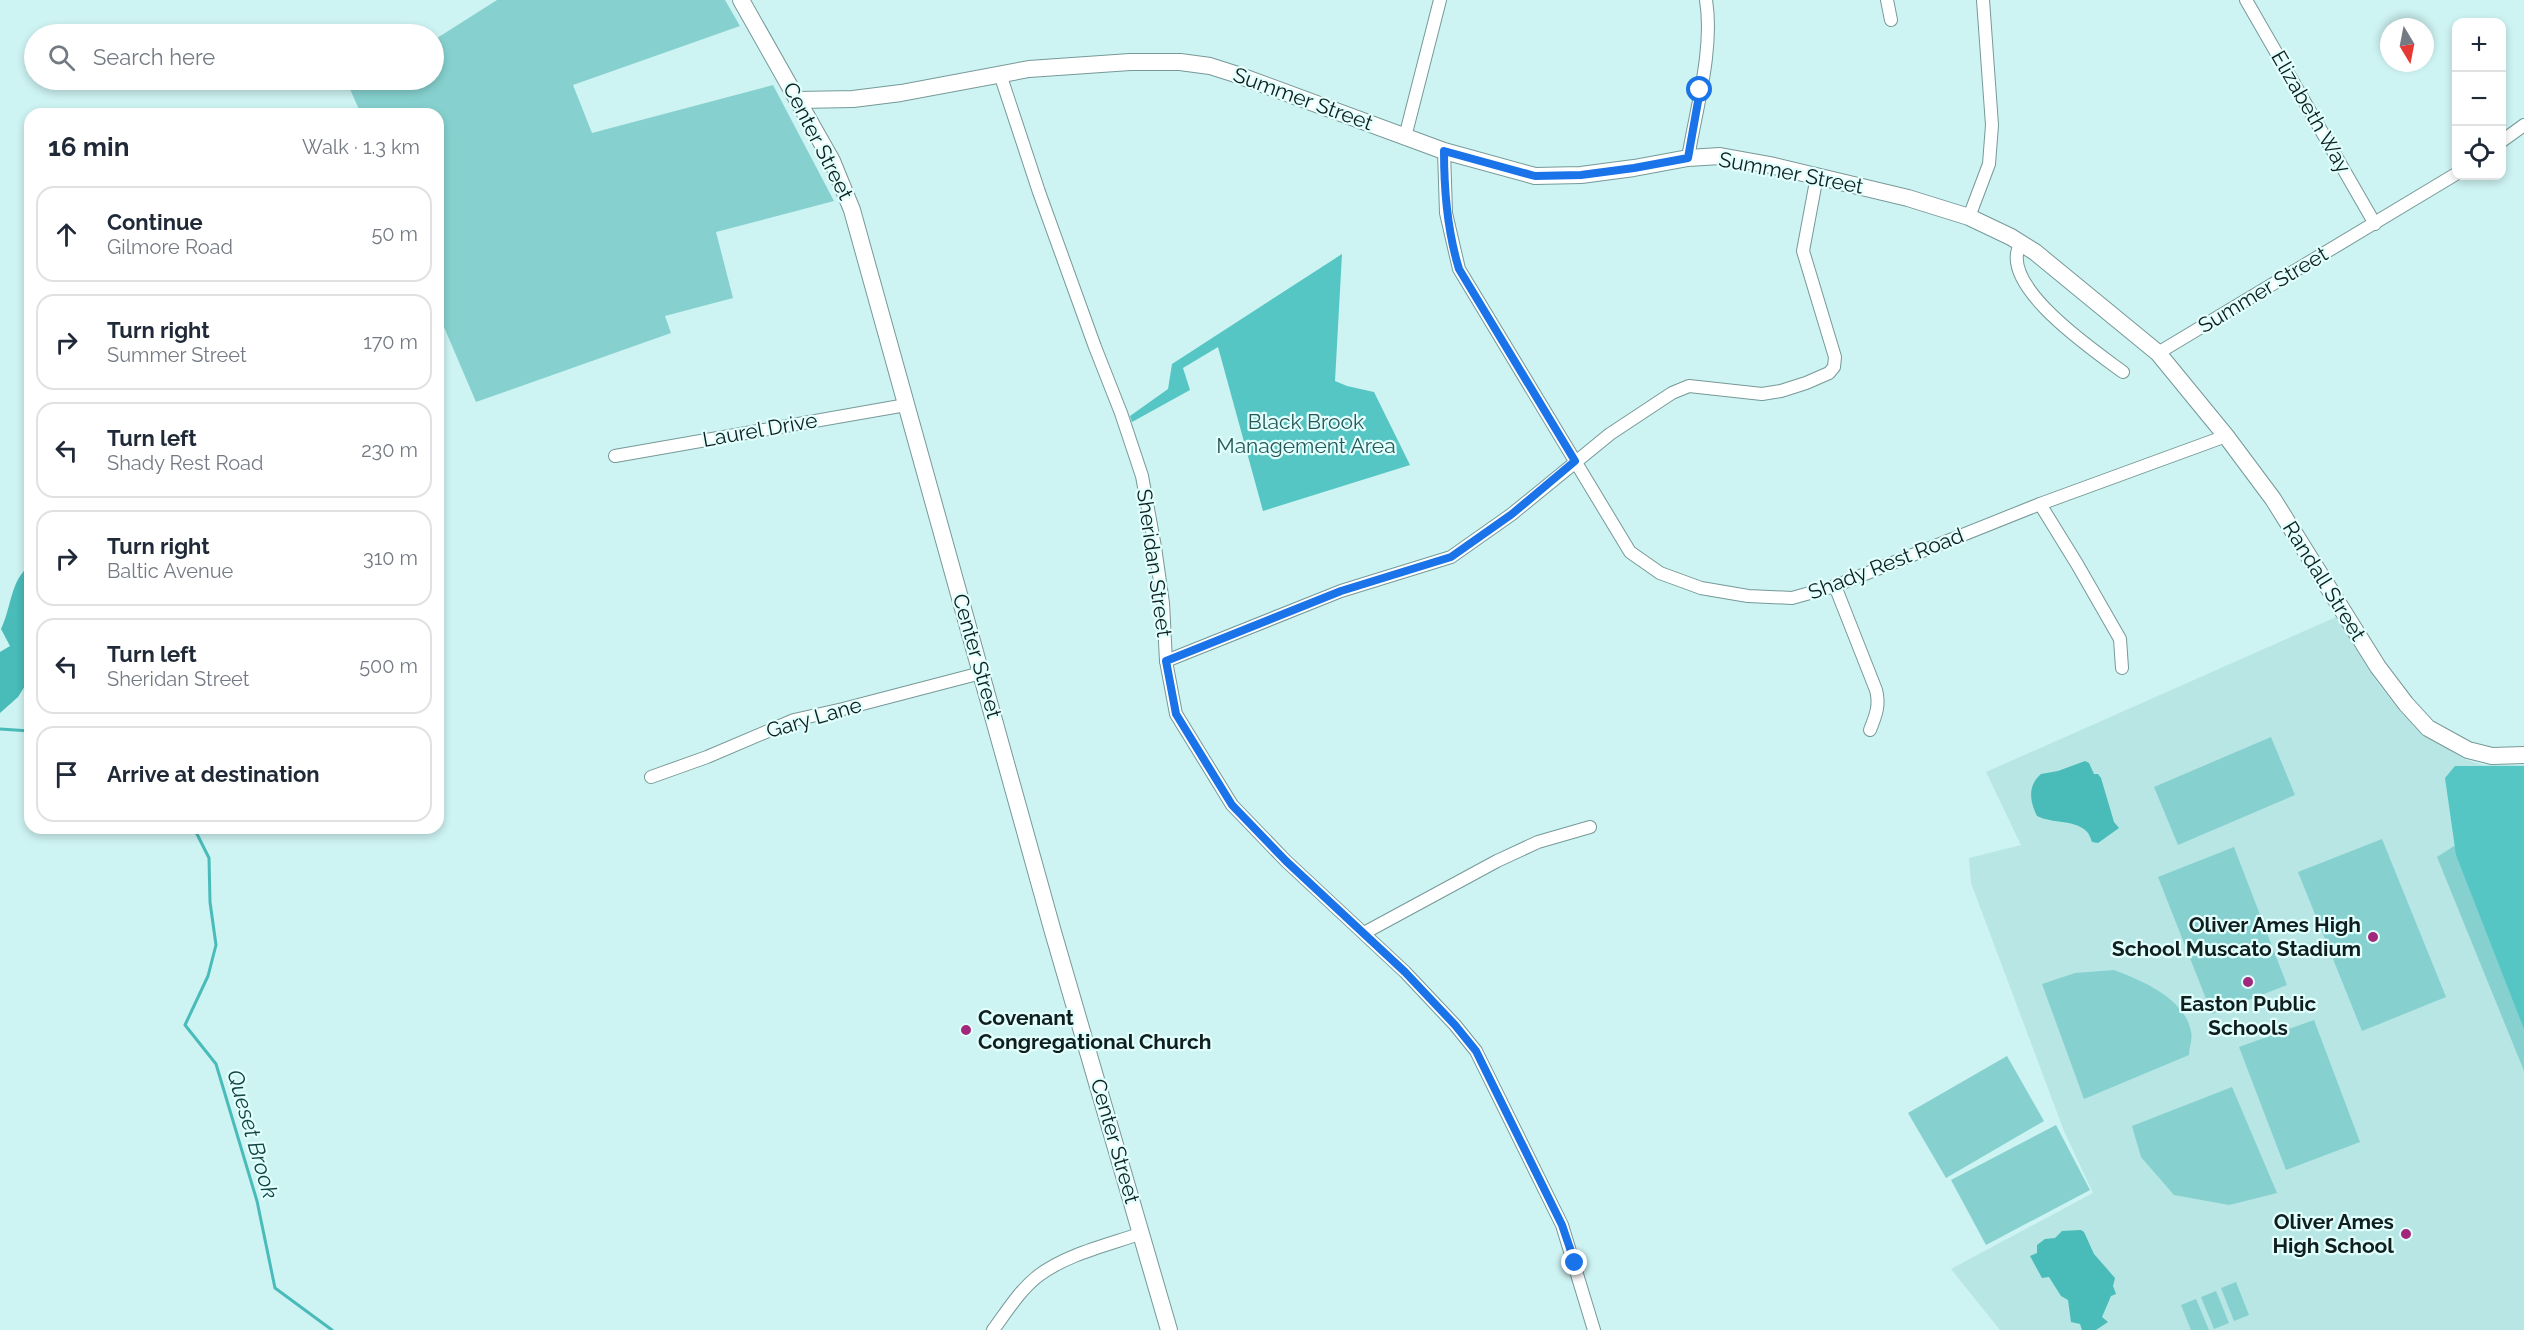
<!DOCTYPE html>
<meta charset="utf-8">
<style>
:root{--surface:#fff;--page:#f2f2f3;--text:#1f2937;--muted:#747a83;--line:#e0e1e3}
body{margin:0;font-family:Raleway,sans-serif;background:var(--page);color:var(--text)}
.controls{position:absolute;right:18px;top:18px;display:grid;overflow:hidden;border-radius:12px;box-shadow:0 3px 9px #0003}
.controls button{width:54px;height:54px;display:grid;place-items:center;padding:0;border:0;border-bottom:2px solid var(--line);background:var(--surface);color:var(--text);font:30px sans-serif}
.compass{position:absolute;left:2380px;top:18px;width:54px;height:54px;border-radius:50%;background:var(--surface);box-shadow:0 3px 9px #0003;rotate:170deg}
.stop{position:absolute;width:18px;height:18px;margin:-14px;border:4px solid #1a73e8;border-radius:50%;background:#fff}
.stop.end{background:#1a73e8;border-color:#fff;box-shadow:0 2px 6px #0008}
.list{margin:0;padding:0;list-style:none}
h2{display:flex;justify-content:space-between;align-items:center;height:78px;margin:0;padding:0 24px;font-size:26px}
h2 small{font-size:20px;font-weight:400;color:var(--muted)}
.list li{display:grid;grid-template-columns:39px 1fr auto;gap:18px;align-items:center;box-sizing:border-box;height:96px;margin:0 12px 12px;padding:0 12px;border:2px solid var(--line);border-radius:18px}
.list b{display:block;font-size:22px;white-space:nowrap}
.list p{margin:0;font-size:20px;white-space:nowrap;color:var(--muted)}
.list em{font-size:20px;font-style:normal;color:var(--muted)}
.icon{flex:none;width:33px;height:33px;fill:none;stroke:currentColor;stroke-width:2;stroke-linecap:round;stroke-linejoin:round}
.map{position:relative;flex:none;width:2524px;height:1330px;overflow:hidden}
.search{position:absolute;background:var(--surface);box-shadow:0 3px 9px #0003;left:24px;top:24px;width:420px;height:66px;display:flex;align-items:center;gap:15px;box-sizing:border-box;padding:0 21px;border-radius:33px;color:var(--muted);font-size:22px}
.panel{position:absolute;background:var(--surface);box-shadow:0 3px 9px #0003;left:24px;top:108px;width:420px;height:726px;border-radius:18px}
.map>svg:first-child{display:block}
.built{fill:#b7e6e4}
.green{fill:#86d1cf}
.forest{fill:#56c6c4}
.water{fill:#49bbb9}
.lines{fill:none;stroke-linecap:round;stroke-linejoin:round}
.stream{stroke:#49bbb9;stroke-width:3}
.street-casing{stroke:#769998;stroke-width:14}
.secondary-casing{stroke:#769998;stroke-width:18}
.street{stroke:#fff;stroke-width:12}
.secondary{stroke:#fff;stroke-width:16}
.route{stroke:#1a73e8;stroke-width:8}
.poi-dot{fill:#a3287c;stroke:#e0fffd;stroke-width:2}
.labels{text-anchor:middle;stroke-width:4.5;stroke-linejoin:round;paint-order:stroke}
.street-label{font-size:21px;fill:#101e1e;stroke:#e0fffd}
.park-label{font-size:21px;fill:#285958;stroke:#e0fffd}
.poi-label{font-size:21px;font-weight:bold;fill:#101e1e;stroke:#e0fffd;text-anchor:end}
.water-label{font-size:22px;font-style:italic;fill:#124544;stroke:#e0fffd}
</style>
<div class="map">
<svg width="2524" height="1330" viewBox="0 0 2524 1330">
<rect width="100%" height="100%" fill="#cdf3f2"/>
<polygon class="built" points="2336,617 2377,682 2397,708 2423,733 2464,759 2483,765 2524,765 2524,801 2438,857 2524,1071 2524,1330 2000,1330 1951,1269 2093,1193 2064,1131 1971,883 1969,858 2021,845 1986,772"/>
<g class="green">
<polygon points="497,0 725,0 740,26 573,85 592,133 773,85 834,201 716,232 733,298 665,316 671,333 476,402 438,313 438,114 361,114 346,80 434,80 434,40"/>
<polygon points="2271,737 2295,795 2178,845 2154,787"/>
<polygon points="2524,801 2524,1071 2437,857"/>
<polygon points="2382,839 2446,997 2362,1031 2298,872"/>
<polygon points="2234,847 2287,985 2212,1014 2158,877"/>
<path d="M2114,970C2141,980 2186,999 2191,1032C2193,1038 2189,1048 2189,1055L2084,1099L2042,984L2075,973Z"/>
<polygon points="2314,1020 2360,1142 2286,1170 2239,1047"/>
<polygon points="2007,1056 2044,1121 1946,1178 1908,1113"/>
<polygon points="2232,1087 2277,1193 2229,1205 2174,1195 2141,1157 2132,1126"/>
<polygon points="2056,1125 2090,1190 1986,1245 1951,1180"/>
<polygon points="2236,1282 2249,1315 2234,1321 2221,1288"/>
<polygon points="2216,1291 2229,1323 2214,1329 2201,1297"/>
<polygon points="2196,1299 2209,1330 2191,1330 2181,1305"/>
</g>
<g class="forest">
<polygon points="1342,254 1335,381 1347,386 1374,392 1410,465 1263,511 1218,347 1183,368 1190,390 1132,422 1130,416 1168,389 1172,364"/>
<polygon points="2455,766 2524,766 2524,1029 2456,855 2445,778"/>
</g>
<g class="water">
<path d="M30,565V678L18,697L0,713V652L10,646L1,629C12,606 10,581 30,565Z"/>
<path d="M2085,761L2089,763L2094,774H2098L2101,778L2114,822L2119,828L2098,843L2092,842C2091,839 2090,836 2088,833C2077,819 2052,824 2037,816C2030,802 2027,786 2041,774L2058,771Z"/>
<polygon points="2081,1230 2084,1232 2094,1254 2115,1278 2113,1286 2116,1294 2111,1296 2102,1317 2108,1322 2096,1330 2082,1330 2080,1324 2071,1322 2068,1300 2061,1296 2049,1277 2042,1278 2030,1256 2037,1253 2037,1245 2045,1239 2055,1238 2062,1231"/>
</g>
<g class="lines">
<g class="stream">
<polyline points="0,729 30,731"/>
<polyline points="197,828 196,832 209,858 210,902 216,945 208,976 185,1025 216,1064 257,1201 275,1288 332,1330"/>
</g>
<defs>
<g id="street">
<polyline points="1887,0 1891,20"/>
<polyline points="2246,0 2375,224"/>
<polyline points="1000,74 1039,192 1095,347 1121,413 1142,476 1155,547 1163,603 1166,661 1176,714 1232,805 1286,861 1405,972 1455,1025 1476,1051 1562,1225 1594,1330"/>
<polyline points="1405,137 1440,0"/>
<polyline points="2502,141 2524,125"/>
<polyline points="1444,151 1446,213 1459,269 1630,552 1660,573 1701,588 1748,596 1792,598 1835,586 2040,504 2226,436"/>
<path d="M1688,158C1696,109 1714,49 1706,0"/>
<polyline points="1969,217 1989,164 1992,125 1983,0"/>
<path d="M2021,243C1995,284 2095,351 2123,372"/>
<polyline points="2158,353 2456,174"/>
<polyline points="615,456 906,405"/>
<polyline points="2040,504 2077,564 2120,639 2122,668"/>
<path d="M1835,586L1876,690C1880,705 1876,715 1870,730"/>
<polyline points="1166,661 1341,591 1451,557 1512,514 1610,434 1672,393 1689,386 1762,394 1781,391 1806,383 1829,373 1834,367 1835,357 1803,251 1817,176"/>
<polyline points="651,777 707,757 794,720 843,709 981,673"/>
<polyline points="1364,933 1497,861 1538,842 1590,827"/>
<path d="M993,1330C1007,1311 1020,1290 1038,1276C1067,1254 1108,1245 1142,1233"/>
</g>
<g id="secondary">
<polyline points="741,0 832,161 852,210 1053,932 1169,1330"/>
<polyline points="798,100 853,99 901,93 1029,69 1130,62 1180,62 1210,66 1235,74 1444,151 1535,176 1581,175 1634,168 1688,158 1720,156 1770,165 1908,198 1969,217 2011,237 2035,252 2158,353 2226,436 2273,499 2378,667 2406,704 2428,728 2468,750 2492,756 2524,755"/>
</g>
</defs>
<use href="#street" class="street-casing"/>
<use href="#secondary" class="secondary-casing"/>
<use href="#street" class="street"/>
<use href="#secondary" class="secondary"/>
</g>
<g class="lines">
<path class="route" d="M1575,1263L1562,1225L1476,1051L1455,1025L1405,972L1286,861L1232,805L1176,714L1166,661L1341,591L1451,557L1512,514L1575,461L1459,269C1447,230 1444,192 1444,151L1535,176L1581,175L1634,168L1688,158L1700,90"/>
</g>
<g class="poi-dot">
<circle cx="2373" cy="937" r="6"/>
<circle cx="2248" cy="982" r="6"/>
<circle cx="966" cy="1030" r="6"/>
<circle cx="2406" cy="1234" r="6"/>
</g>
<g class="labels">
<g class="street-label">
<text transform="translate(1303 99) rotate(20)" y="7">Summer Street</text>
<text transform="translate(2311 112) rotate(60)" y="7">Elizabeth Way</text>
<text transform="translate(818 141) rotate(63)" y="7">Center Street</text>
<text transform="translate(1791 173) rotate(11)" y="7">Summer Street</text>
<text transform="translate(2263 290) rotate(-31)" y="7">Summer Street</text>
<text transform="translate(760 430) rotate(-10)" y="7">Laurel Drive</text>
<text transform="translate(1154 563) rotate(82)" y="7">Sheridan Street</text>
<text transform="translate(1886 564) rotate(-21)" y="7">Shady Rest Road</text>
<text transform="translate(2324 581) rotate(58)" y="7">Randall Street</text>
<text transform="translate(977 656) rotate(74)" y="7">Center Street</text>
<text transform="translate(814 718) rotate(-16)" y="7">Gary Lane</text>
<text transform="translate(1115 1141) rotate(74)" y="7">Center Street</text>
</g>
<g class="park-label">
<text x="1306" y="429">Black Brook<tspan x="1306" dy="24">Management Area</tspan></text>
</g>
<g class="poi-label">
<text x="2361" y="932">Oliver Ames High<tspan x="2361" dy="24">School Muscato Stadium</tspan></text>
<text x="2248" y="1011" text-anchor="middle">Easton Public<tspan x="2248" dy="24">Schools</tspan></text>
<text x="978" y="1025" text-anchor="start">Covenant<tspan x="978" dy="24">Congregational Church</tspan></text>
<text x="2394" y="1229">Oliver Ames<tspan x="2394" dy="24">High School</tspan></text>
</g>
<g class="water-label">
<text transform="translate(253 1134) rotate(74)" y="8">Queset Brook</text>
</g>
</g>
</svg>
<div class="controls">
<button>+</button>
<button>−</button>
<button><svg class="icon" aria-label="locate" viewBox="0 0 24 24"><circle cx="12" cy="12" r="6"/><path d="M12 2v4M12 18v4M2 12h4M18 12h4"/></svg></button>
</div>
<svg class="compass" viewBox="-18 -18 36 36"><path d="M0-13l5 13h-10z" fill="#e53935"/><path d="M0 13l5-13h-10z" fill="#747a83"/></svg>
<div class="stop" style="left:1700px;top:90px"></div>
<div class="stop end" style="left:1575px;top:1263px"></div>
<div class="search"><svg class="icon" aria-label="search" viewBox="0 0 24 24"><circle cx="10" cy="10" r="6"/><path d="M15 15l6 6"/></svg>Search here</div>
<section class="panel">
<h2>16 min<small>Walk · 1.3 km</small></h2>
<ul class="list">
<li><svg class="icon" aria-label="ahead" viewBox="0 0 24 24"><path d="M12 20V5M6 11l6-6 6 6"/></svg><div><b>Continue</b><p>Gilmore Road</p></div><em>50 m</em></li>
<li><svg class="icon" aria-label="right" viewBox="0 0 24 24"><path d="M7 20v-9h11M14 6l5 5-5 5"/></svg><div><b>Turn right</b><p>Summer Street</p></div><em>170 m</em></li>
<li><svg class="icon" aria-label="left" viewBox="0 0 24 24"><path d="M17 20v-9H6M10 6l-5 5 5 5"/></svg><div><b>Turn left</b><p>Shady Rest Road</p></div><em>230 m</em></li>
<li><svg class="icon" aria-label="right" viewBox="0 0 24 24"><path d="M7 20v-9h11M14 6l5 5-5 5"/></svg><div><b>Turn right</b><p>Baltic Avenue</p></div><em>310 m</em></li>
<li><svg class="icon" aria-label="left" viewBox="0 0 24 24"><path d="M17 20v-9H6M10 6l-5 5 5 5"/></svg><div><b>Turn left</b><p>Sheridan Street</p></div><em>500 m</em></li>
<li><svg class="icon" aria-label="arrive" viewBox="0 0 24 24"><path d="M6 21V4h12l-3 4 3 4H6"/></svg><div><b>Arrive at destination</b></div></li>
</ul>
</section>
</div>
